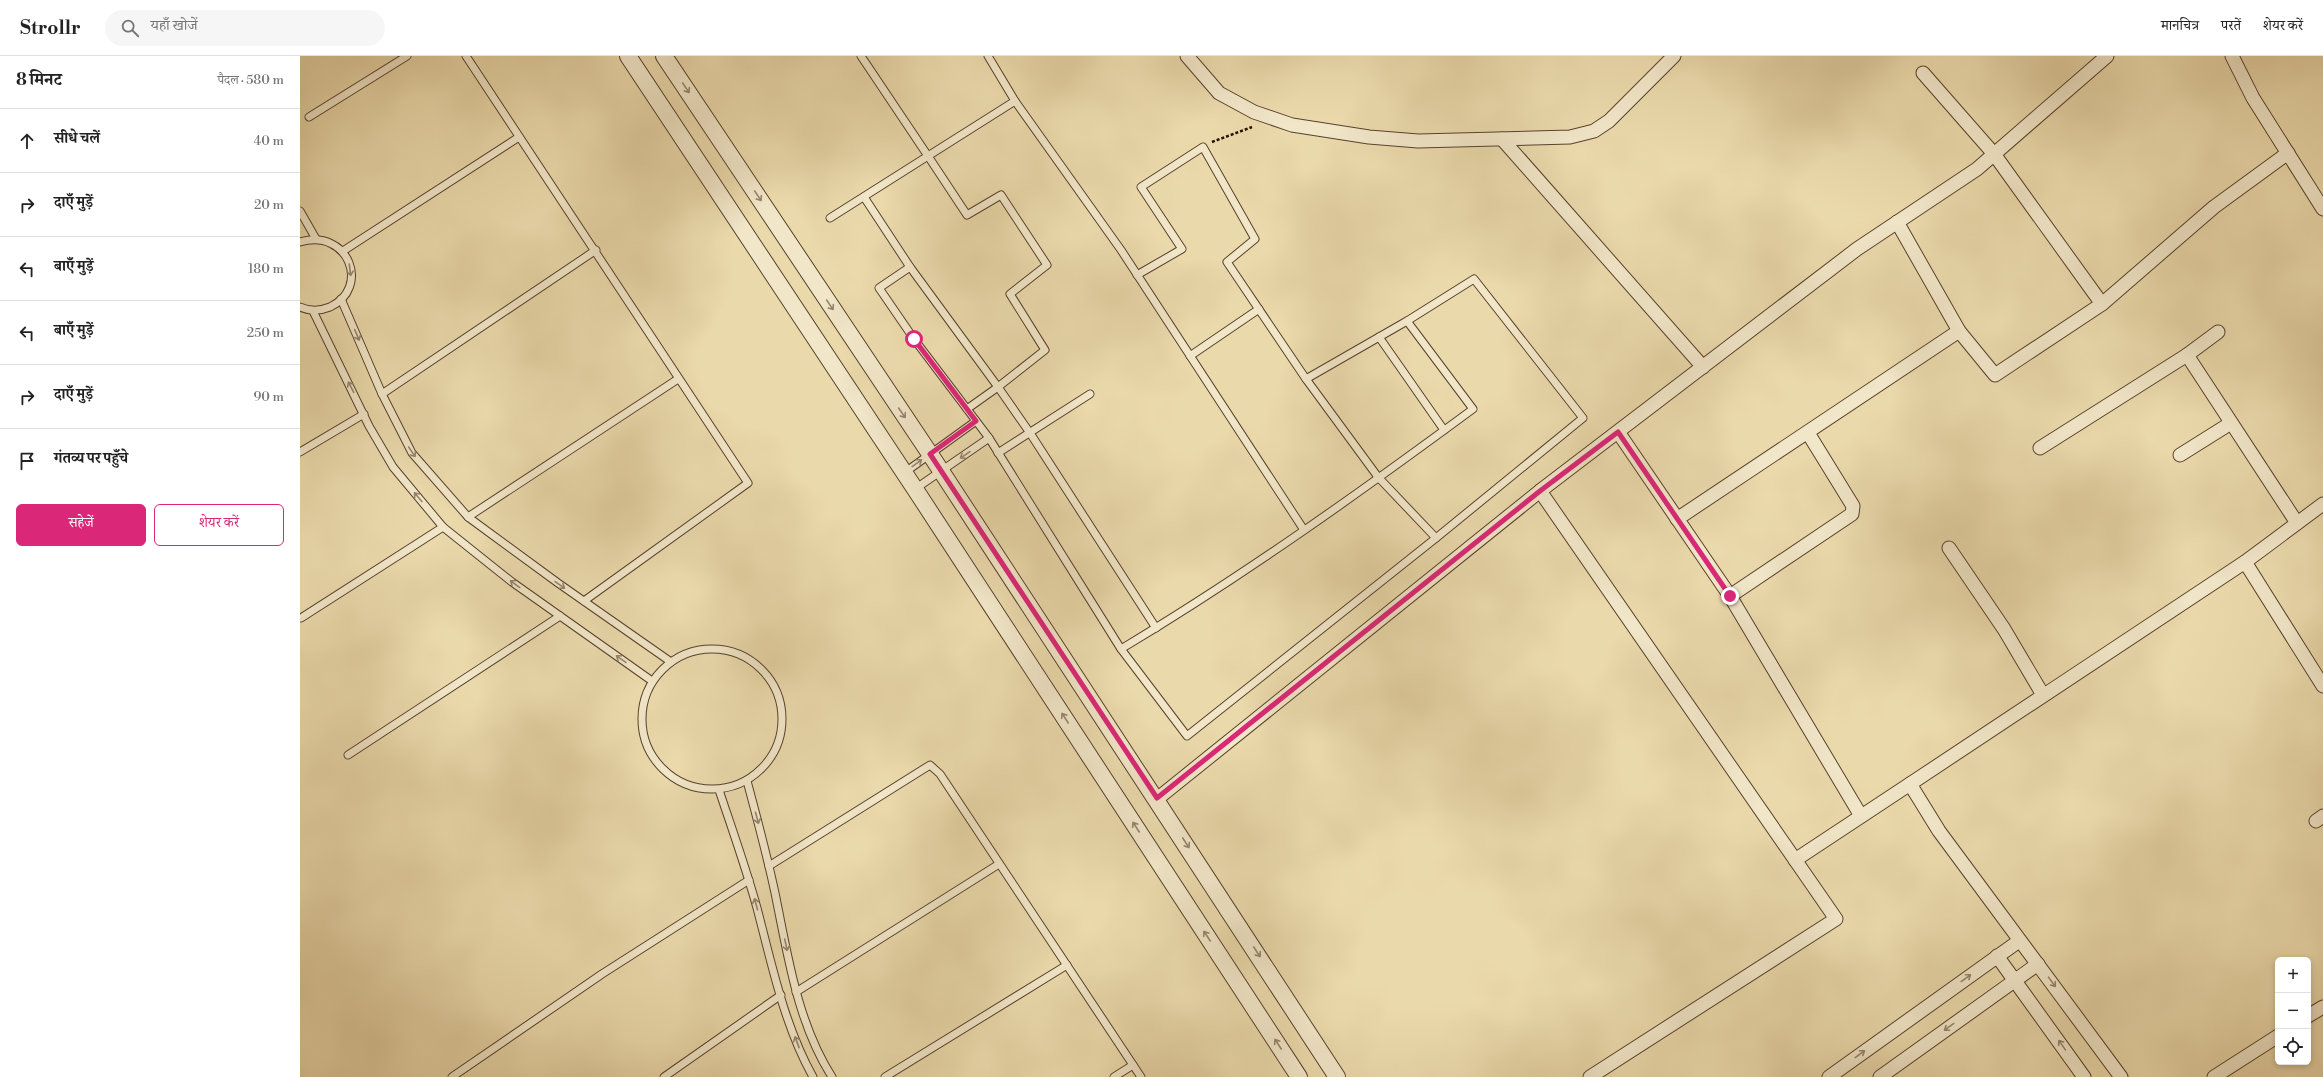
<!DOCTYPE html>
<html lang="hi">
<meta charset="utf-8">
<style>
:root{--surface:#fff;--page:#f6f6f6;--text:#222;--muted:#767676;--line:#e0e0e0;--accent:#db2777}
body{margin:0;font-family:"Libre Bodoni","Noto Serif Devanagari",serif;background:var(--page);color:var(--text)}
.controls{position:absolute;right:12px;bottom:12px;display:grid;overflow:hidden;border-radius:6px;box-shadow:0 2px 6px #0003}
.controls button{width:36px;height:36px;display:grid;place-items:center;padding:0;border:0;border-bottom:1px solid var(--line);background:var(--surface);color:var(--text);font:20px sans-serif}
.stop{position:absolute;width:12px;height:12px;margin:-9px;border:3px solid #db2777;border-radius:50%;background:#fff}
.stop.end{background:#db2777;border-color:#fff;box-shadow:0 1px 4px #0008}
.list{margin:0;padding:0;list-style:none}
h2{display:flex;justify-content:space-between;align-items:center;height:52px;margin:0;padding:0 16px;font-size:17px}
h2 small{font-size:13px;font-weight:400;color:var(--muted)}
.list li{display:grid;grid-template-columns:26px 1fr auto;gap:12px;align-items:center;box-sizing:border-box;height:64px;padding:0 16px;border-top:1px solid var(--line)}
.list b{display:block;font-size:15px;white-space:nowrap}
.list em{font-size:13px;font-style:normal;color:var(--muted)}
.actions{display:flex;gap:8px;padding:12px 16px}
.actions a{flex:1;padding:9px 0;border:1px solid var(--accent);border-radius:6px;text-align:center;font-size:14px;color:var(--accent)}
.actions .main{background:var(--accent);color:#fff}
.icon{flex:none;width:22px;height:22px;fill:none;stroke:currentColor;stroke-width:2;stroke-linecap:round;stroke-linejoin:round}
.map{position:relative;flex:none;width:2023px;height:1021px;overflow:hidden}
header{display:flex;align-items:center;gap:24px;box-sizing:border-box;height:56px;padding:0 20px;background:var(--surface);border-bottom:1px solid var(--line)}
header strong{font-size:19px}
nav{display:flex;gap:22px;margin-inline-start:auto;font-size:14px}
.search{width:280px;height:36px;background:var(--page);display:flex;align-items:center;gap:10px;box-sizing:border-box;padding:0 14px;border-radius:22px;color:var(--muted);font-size:15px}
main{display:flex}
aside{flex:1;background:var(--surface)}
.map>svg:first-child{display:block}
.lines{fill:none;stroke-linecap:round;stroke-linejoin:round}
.service-casing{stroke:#58422c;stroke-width:9}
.minor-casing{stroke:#58422c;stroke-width:15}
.tertiary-casing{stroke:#58422c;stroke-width:18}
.path{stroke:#280f01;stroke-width:2.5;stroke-dasharray:3 2;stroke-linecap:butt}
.service{stroke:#f1e6c8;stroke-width:7}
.minor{stroke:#f1e6c8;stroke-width:13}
.tertiary{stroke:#f1e6c8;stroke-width:16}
.oneway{stroke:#97856e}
.route{stroke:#db2777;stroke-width:5}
</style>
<header>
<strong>Strollr</strong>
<div class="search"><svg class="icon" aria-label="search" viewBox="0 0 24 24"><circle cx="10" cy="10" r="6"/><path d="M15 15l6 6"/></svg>यहाँ खोजें</div>
<nav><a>मानचित्र</a><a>परतें</a><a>शेयर करें</a></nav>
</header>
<main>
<aside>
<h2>8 मिनट<small>पैदल · 580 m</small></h2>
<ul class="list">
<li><svg class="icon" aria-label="ahead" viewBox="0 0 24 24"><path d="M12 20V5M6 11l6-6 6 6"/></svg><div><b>सीधे चलें</b></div><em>40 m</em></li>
<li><svg class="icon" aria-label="right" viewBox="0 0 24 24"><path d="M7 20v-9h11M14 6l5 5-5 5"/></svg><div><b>दाएँ मुड़ें</b></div><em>20 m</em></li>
<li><svg class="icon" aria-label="left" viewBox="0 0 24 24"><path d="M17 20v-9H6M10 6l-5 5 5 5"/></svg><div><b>बाएँ मुड़ें</b></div><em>180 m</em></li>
<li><svg class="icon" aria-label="left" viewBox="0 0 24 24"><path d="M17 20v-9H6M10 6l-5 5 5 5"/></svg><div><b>बाएँ मुड़ें</b></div><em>250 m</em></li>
<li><svg class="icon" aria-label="right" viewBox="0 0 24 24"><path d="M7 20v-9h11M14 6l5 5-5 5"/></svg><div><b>दाएँ मुड़ें</b></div><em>90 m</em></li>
<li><svg class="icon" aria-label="arrive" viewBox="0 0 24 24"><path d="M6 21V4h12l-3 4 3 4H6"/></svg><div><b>गंतव्य पर पहुँचे</b></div></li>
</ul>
<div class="actions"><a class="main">सहेजें</a><a>शेयर करें</a></div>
</aside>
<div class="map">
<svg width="2023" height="1021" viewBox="0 0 2023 1021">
<rect width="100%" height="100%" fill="#ead9ab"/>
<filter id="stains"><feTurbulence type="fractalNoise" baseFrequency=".005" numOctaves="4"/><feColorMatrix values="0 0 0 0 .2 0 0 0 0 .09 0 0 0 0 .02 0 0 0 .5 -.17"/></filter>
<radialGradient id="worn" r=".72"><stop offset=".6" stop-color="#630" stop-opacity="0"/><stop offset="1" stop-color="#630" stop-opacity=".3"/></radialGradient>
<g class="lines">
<defs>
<g id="service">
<polyline points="166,0 448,427 284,545"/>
<polyline points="688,0 715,45 821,194 1004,474"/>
<polyline points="9,61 107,0"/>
<path d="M564,141L610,211L579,232L614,283L689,382L821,593C943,520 1059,437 1173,353L1107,265L1006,323"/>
<polyline points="0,155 16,183"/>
<polyline points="530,162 628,100 561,0"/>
<path d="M0,186C49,172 71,232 30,251C20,255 9,255 0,251"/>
<polyline points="43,195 219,81"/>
<polyline points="610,211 698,331 745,294 710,238 747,209 701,139 667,159 628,100 715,45"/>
<polyline points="837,219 882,193 841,131 903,91 955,183 927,206 1006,323 1078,421 1136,482"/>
<polyline points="41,243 82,338 112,397 168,461 258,527 371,606"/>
<polyline points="13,255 69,370 93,411 143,471 212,526 352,625"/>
<polyline points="1079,281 1144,374"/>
<polyline points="890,300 959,253"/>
<polyline points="82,338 296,194"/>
<polyline points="667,353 698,331 730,377 856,572"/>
<polyline points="0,396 64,358"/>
<polyline points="698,397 790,338"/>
<polyline points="604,417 676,365"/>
<polyline points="615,433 689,382"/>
<polyline points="168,461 378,323"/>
<polyline points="1,562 143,471"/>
<circle cx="412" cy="663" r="70"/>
<polyline points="821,593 887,680 1136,482 1283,362 1174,223 1107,265"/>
<polyline points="48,699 260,560"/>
<path d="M447,725C457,762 467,799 475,837C488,900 497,966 532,1021"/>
<path d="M419,734C432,773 446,812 457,852C472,909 484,969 513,1021"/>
<polyline points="469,810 630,709 640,718 841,1021"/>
<polyline points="496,936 699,808"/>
<polyline points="152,1021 302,918 449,824"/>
<polyline points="364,1021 481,939"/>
<polyline points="585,1021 767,909"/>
<polyline points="814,1021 833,1009"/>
</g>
<g id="minor">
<polyline points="887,0 919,37 954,56 992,69 1069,81 1118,85 1270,81 1294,75 1309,65 1374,0"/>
<polyline points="1932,0 1953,42 2023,153"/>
<polyline points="1202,83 1403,311"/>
<polyline points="1597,166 1659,275 1695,319 1802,248 1694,98 1623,17"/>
<polyline points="1802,248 1914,151 1988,97"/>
<polyline points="1918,276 1887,299 1997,467"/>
<polyline points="1318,376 1430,540 1561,760"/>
<polyline points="1740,392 1887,299"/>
<polyline points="1880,399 1931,367"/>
<polyline points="1240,435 1536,863 1290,1021"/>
<polyline points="1377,463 1659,275"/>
<polyline points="1649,492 1704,573 1743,639"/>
<polyline points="1945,506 2023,630"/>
<polyline points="1430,540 1552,458 1553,450 1508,377"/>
<polyline points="857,743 1240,435 1557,193 1677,113 1807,0"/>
<polyline points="2016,765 2023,760"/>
<polyline points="1495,804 1610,728"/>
<polyline points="1697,900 1784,1021"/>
<polyline points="2008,960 2023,951"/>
<polyline points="1529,1021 1719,885"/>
<polyline points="1580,1021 1738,908"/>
<polyline points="1821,1021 1639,775 1610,728 1945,506 2023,448"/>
<polyline points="1914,1021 1978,980"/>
</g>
<g id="tertiary">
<polyline points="328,0 615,433 999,1021"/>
<polyline points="364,0 630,398 1037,1021"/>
</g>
</defs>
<use href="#service" class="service-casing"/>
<use href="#minor" class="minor-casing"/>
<use href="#tertiary" class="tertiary-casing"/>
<polyline class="path" points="912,86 952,71"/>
<use href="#service" class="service"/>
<use href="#minor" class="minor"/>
<use href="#tertiary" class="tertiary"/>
</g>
<defs><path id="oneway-shaft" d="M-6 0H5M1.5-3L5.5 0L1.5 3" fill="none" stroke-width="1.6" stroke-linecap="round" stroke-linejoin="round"/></defs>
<g class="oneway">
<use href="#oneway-shaft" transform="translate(386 32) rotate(56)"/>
<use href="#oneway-shaft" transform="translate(458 140) rotate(56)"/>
<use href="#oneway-shaft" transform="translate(50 214) rotate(83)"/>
<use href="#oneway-shaft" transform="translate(530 249) rotate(56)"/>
<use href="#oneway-shaft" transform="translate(57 279) rotate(67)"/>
<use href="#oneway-shaft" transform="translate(51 331) rotate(-117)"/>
<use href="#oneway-shaft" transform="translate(602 357) rotate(56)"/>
<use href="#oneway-shaft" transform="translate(112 396) rotate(56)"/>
<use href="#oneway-shaft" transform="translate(665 399) rotate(146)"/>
<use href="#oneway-shaft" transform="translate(617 407) rotate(-36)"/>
<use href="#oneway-shaft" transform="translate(118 441) rotate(-130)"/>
<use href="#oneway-shaft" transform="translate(215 528) rotate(-144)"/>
<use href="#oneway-shaft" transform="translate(260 529) rotate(35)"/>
<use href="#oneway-shaft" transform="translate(321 603) rotate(-145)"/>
<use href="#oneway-shaft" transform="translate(765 662) rotate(-123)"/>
<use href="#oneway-shaft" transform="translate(457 762) rotate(75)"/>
<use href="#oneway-shaft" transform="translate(836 771) rotate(-123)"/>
<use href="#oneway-shaft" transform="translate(886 787) rotate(57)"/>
<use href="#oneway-shaft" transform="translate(456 848) rotate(-105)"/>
<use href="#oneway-shaft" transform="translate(907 880) rotate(-123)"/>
<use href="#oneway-shaft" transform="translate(486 889) rotate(78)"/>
<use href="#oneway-shaft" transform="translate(957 896) rotate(57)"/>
<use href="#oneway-shaft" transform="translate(1666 922) rotate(-36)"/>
<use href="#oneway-shaft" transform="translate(1752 926) rotate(54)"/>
<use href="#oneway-shaft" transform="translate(1649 971) rotate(144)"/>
<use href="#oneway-shaft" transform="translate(497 986) rotate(-110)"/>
<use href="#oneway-shaft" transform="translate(978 988) rotate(-123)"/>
<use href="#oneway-shaft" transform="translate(1762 989) rotate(-125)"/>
<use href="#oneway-shaft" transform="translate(1560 998) rotate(-36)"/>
</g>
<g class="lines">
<polyline class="route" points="614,283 676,365 630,398 857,742 1240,435 1318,376 1430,540"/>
</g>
<rect width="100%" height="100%" filter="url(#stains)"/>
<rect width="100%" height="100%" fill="url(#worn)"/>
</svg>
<div class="controls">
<button>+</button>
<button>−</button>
<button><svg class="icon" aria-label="locate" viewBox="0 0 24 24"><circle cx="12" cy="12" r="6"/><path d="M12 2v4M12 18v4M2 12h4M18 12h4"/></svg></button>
</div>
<div class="stop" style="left:614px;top:283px"></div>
<div class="stop end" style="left:1430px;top:540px"></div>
</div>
</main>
